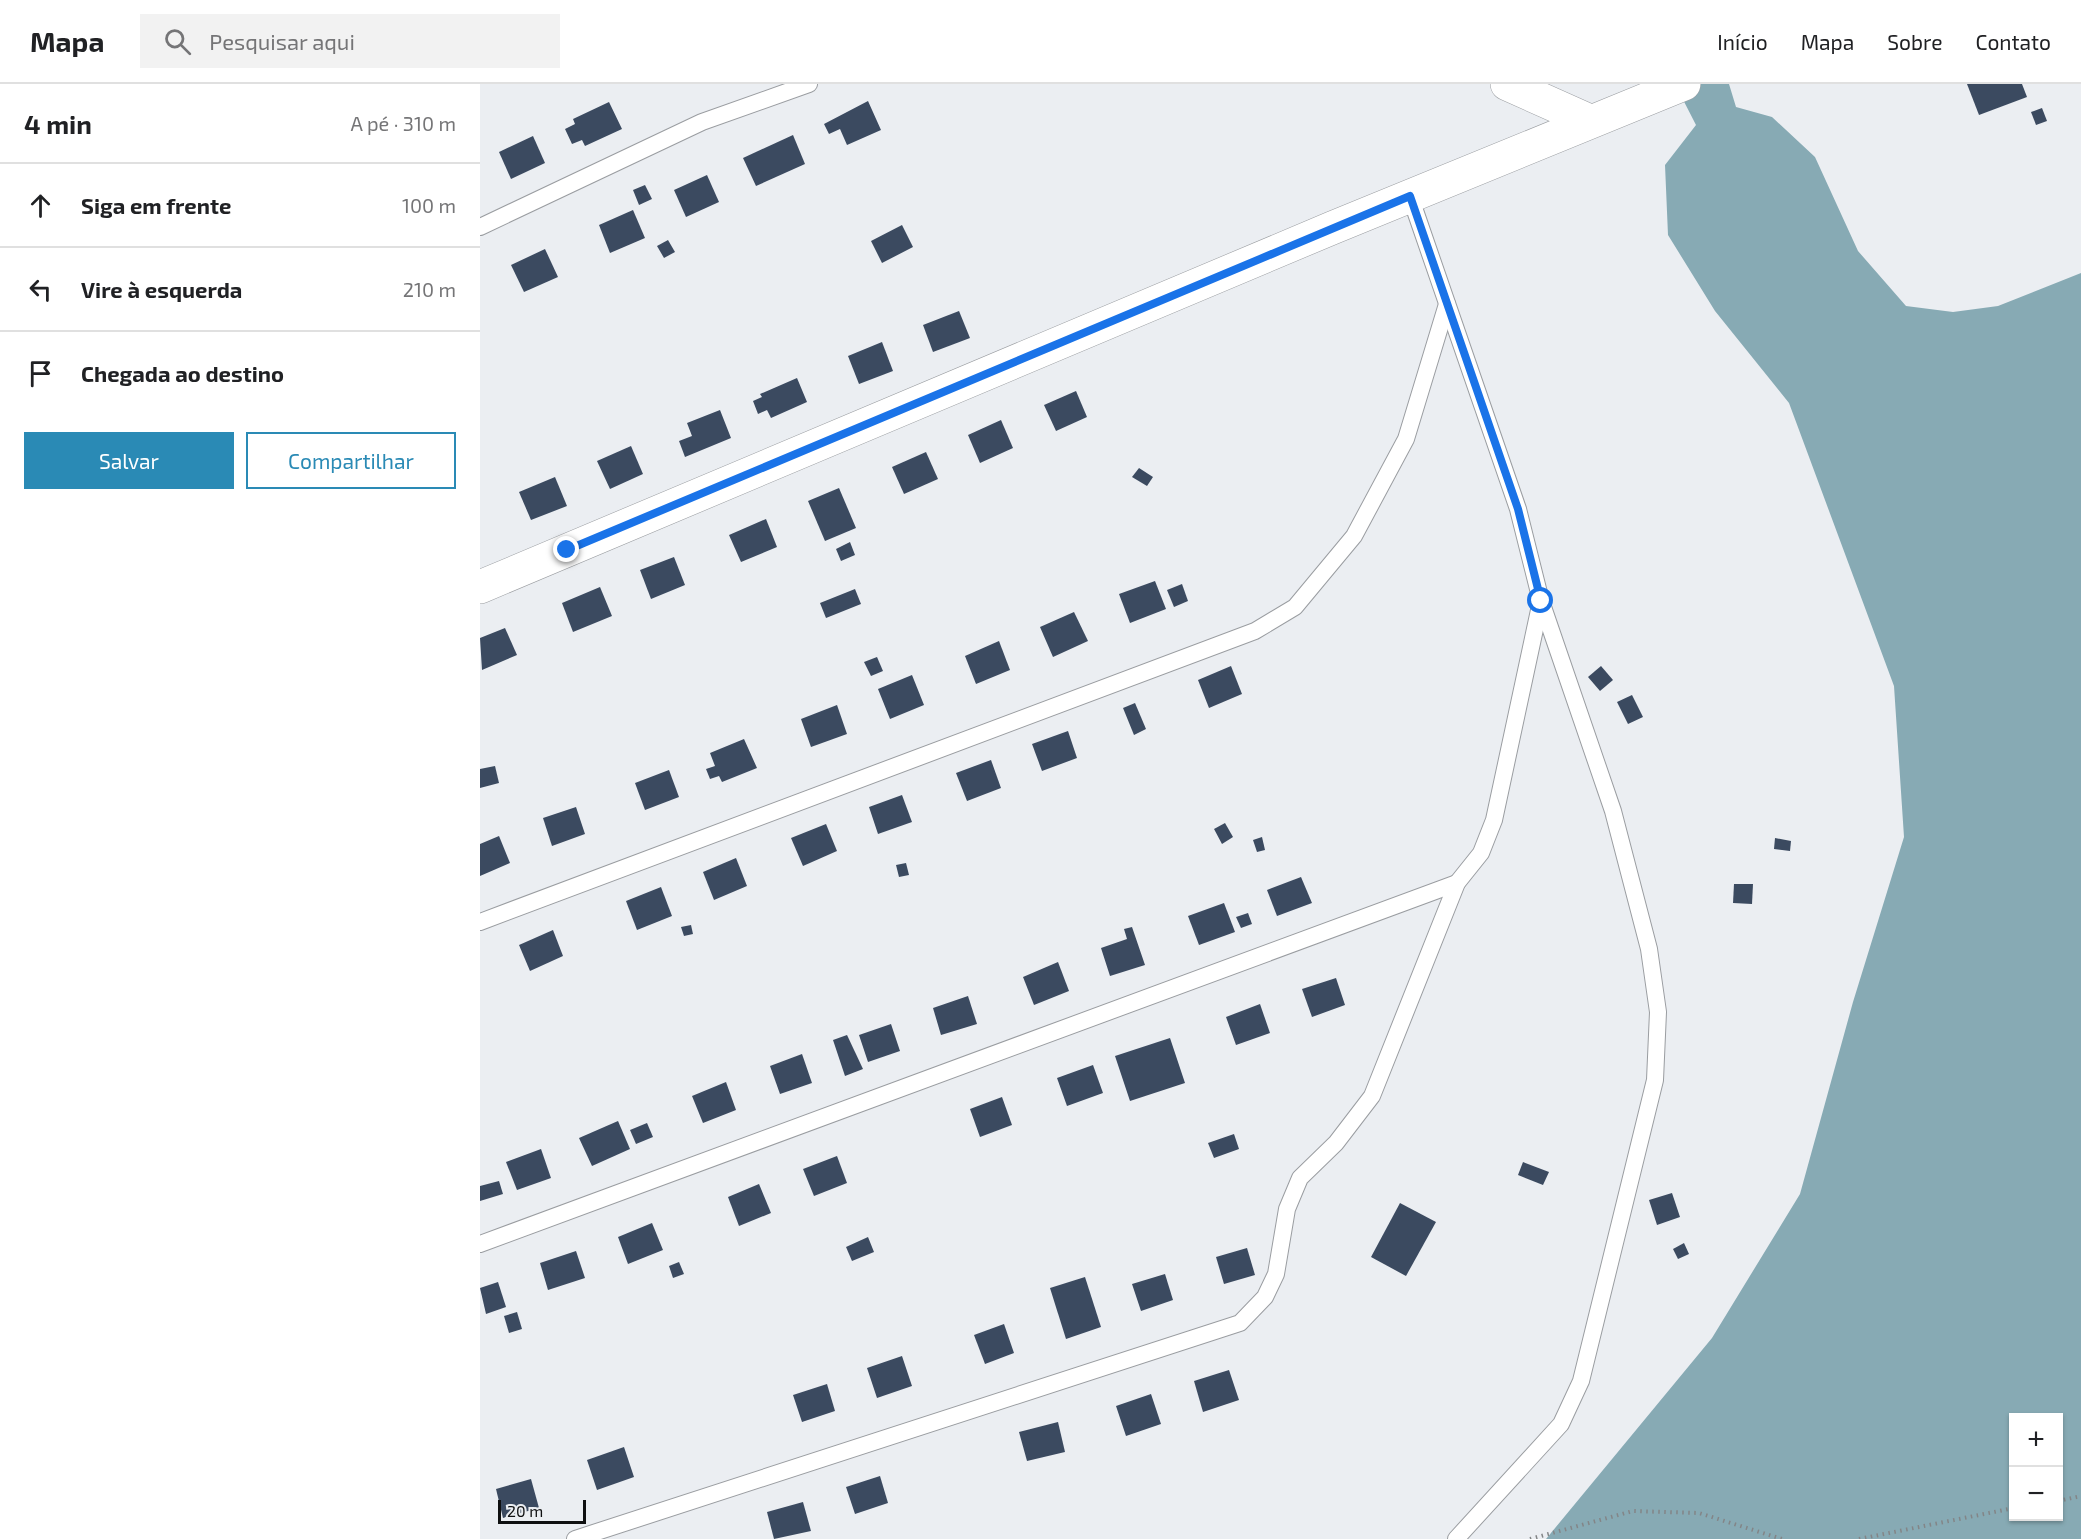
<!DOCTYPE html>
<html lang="pt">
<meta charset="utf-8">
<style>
:root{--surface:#fff;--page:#f2f2f2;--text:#202124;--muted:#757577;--line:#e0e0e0;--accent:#2a8ab5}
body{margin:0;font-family:"Exo 2",sans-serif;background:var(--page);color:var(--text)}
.controls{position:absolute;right:18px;bottom:18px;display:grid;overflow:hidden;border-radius:0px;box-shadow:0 2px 4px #0004}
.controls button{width:54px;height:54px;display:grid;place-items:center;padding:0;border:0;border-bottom:2px solid var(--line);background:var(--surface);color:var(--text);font:30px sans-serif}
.scale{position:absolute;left:18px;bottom:15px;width:88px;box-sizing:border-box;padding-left:6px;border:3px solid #0f1011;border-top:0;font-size:16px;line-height:21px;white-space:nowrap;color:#0f1011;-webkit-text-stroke:4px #ebeef2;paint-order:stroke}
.stop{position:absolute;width:18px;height:18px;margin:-14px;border:4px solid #1a73e8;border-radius:50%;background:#fff}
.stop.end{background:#1a73e8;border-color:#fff;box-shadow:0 2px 6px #0008}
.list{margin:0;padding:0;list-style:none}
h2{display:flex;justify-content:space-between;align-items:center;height:78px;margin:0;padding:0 24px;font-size:26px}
h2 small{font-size:20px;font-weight:400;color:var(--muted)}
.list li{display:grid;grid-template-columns:39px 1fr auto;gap:18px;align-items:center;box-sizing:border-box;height:84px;padding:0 24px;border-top:2px solid var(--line)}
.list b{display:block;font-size:22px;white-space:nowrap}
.list em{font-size:20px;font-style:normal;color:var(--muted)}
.actions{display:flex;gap:12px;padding:18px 24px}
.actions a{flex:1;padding:14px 0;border:2px solid var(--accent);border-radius:0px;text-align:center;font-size:21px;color:var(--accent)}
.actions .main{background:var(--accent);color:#fff}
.icon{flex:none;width:33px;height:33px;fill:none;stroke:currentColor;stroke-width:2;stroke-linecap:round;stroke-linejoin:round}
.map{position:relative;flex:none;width:1601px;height:1455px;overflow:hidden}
header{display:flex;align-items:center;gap:36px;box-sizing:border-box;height:84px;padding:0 30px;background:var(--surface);border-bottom:2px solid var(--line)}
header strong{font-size:28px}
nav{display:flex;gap:33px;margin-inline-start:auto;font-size:21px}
.search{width:420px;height:54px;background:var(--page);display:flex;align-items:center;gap:15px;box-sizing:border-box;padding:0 21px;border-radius:0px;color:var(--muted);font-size:22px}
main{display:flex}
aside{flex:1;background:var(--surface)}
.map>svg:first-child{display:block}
.water{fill:#87aab4;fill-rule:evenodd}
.building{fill:#3b4a60}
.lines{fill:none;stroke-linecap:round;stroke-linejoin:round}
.service-casing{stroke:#9a9da1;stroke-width:18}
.minor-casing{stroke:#9a9da1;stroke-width:34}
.path{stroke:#838587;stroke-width:4;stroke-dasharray:1.5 4.5;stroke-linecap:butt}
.service{stroke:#fff;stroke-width:16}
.minor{stroke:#fff;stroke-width:33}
.route{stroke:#1a73e8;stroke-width:8}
</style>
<header>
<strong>Mapa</strong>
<div class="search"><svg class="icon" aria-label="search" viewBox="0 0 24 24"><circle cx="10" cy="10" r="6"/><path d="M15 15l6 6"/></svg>Pesquisar aqui</div>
<nav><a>Início</a><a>Mapa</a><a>Sobre</a><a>Contato</a></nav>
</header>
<main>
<aside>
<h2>4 min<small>A pé · 310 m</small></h2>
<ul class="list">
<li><svg class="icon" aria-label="ahead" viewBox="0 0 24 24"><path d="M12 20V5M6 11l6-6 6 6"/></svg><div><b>Siga em frente</b></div><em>100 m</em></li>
<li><svg class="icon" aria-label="left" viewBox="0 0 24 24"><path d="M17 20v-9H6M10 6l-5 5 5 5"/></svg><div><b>Vire à esquerda</b></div><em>210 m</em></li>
<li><svg class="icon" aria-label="arrive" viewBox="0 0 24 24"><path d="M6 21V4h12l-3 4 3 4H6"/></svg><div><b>Chegada ao destino</b></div></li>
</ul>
<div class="actions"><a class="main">Salvar</a><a>Compartilhar</a></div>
</aside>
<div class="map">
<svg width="1601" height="1455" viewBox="0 0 1601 1455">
<rect width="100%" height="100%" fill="#ebeef2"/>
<path class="water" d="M1195,0H1249L1256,23L1292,33L1335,73L1378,167L1426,222L1473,228L1518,222L1601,189V1455H1066L1232,1254L1320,1110L1373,918L1424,753L1414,602L1309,319L1235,227L1188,151L1185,81L1216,41ZM1534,1334H1578V1432H1534Z"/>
<g class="building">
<polygon points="1487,0 1542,0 1547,13 1499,31"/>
<polygon points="388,17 401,46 367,61 360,45 349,50 344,40"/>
<polygon points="129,18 142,45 105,62 102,56 92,60 85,45 95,40 93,35"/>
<polygon points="1562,24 1567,37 1556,41 1551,28"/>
<polygon points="313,51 325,80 276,102 263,74"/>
<polygon points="53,52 65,79 31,95 19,68"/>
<polygon points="227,91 239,118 206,133 194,106"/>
<polygon points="165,101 172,115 159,121 153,106"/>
<polygon points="153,126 165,154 130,169 119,141"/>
<polygon points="422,141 433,163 402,179 391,157"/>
<polygon points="188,156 195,168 184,174 177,162"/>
<polygon points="65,165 78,193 44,208 31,181"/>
<polygon points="479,227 490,254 453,268 443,241"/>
<polygon points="402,258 413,287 379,300 368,272"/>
<polygon points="317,294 327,318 291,334 287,326 278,330 273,317 282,313 280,310"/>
<polygon points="596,307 607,333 576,347 564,321"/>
<polygon points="240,326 251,354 205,373 199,357 212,352 207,339"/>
<polygon points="521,336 533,364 500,379 488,351"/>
<polygon points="151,362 163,390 130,405 117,377"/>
<polygon points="446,368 458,395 424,410 412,383"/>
<polygon points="659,384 673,393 667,402 652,393"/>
<polygon points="75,393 87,422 51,436 39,408"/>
<polygon points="359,404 376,444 345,457 328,417"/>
<polygon points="286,435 297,463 261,478 249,451"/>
<polygon points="370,458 375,471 361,477 356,465"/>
<polygon points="194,473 205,501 171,515 160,486"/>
<polygon points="675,497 686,525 650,539 639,510"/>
<polygon points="702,500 708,517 694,523 687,506"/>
<polygon points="120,503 132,532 93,548 82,519"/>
<polygon points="375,505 381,520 346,534 340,519"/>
<polygon points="594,528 608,557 573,573 560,543"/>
<polygon points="25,544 37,571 2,586 0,554"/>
<polygon points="519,557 530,586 496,600 485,572"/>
<polygon points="397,573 403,587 391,592 384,578"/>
<polygon points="751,582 762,610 729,624 718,596"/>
<polygon points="1121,582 1133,596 1120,607 1108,593"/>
<polygon points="432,591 444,621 410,635 398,605"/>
<polygon points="1152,611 1163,633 1148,640 1137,618"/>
<polygon points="655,619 666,645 654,651 643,624"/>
<polygon points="357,621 367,650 331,663 321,635"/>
<polygon points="588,647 597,674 562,687 552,660"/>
<polygon points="264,655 277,684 242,698 239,692 230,695 226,685 235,682 230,669"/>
<polygon points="511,676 521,704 487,717 476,689"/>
<polygon points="15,682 19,699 0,704 0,685"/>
<polygon points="189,686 199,713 165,726 155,699"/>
<polygon points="422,711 432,738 398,750 389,723"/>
<polygon points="96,723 105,750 72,762 63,734"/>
<polygon points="745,739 753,753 742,760 734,745"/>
<polygon points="346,740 357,767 323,782 311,754"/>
<polygon points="19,752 30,779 0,792 0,760"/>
<polygon points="782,753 785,766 777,768 773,756"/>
<polygon points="1295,754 1311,757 1310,767 1294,765"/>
<polygon points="256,774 267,802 234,816 223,788"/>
<polygon points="426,779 429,791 419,793 416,781"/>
<polygon points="821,793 832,819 797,832 787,806"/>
<polygon points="1254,800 1273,800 1272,820 1253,819"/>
<polygon points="181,803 192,832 157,846 146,817"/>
<polygon points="744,819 755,848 719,861 708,832"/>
<polygon points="768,829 772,840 761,844 756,833"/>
<polygon points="211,841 213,850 204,852 201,843"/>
<polygon points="652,843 665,881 630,892 621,864 647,855 644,845"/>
<polygon points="73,846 83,872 50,887 39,861"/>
<polygon points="578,878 589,907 554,921 543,893"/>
<polygon points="856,894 865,921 832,933 822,905"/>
<polygon points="488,912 497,940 461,951 453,924"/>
<polygon points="780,920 790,949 756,961 746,933"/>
<polygon points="411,940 420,967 388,978 379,951"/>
<polygon points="367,951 383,985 365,992 353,956"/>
<polygon points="690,954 705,999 650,1017 635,972"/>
<polygon points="322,970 332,999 300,1010 290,982"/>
<polygon points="613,981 623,1009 587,1022 577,994"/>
<polygon points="246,998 256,1026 223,1039 212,1012"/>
<polygon points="522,1013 532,1041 500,1053 490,1025"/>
<polygon points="138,1037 150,1065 112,1082 99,1054"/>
<polygon points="167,1039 173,1053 156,1060 150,1046"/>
<polygon points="754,1050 759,1065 734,1074 728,1059"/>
<polygon points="61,1065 71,1094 37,1106 26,1078"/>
<polygon points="357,1072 367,1099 334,1112 323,1085"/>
<polygon points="1043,1078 1069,1088 1063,1101 1038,1091"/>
<polygon points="19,1097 23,1110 0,1117 0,1102"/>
<polygon points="279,1100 291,1129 259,1142 248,1113"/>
<polygon points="1192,1109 1200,1133 1177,1141 1169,1116"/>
<polygon points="920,1119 956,1138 926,1192 891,1173"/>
<polygon points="172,1139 183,1166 148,1180 138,1153"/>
<polygon points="388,1153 394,1168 372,1177 366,1163"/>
<polygon points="1204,1159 1209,1170 1198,1175 1193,1165"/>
<polygon points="767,1164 775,1191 744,1200 736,1173"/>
<polygon points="96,1167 105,1194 68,1206 60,1179"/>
<polygon points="199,1178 204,1190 193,1194 189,1182"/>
<polygon points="685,1190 693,1216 661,1227 652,1200"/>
<polygon points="605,1193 621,1243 586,1255 570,1204"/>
<polygon points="18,1198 26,1223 6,1230 0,1204"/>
<polygon points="37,1228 42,1245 29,1249 24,1232"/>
<polygon points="524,1240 534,1269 505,1280 494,1251"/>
<polygon points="422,1272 432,1302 397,1314 387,1284"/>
<polygon points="749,1286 759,1316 723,1328 714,1297"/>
<polygon points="347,1300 355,1327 322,1338 313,1311"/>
<polygon points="671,1310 681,1340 646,1352 636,1322"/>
<polygon points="578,1338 585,1368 547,1377 539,1348"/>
<polygon points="144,1363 154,1393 117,1406 107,1376"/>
<polygon points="400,1392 408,1419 375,1430 366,1403"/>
<polygon points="51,1395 59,1424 23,1434 16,1405"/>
<polygon points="323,1418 331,1447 294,1455 287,1428"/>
</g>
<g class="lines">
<defs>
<g id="service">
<polyline points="930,112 1038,425 1061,517 1133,727 1169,865 1178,928 1175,996 1101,1297 1081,1340 976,1455"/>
<polyline points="0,143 222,38 329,0"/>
<polyline points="0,838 775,547 815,523 874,452 926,355 967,220"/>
<polyline points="0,1160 977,799"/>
<polyline points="95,1455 760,1239 785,1213 796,1190 807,1125 820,1094 856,1059 892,1012 977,799 1001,769 1014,736 1061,517"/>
</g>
<g id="minor">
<polyline points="1027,0 1110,37"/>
<polyline points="0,503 852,144 1204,0"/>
</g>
</defs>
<use href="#service" class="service-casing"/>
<use href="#minor" class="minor-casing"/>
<g class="path">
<polyline points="1578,1417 1601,1412"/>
<polyline points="1050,1455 1153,1427 1219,1429 1302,1455"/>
<polyline points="1379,1455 1534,1424"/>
</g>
<use href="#service" class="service"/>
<use href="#minor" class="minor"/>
</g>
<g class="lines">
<polyline class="route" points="87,466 930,112 1038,425 1061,517"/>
</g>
</svg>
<div class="controls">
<button>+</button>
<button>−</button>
</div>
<div class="scale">20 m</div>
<div class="stop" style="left:1061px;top:517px"></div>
<div class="stop end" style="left:87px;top:466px"></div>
</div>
</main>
